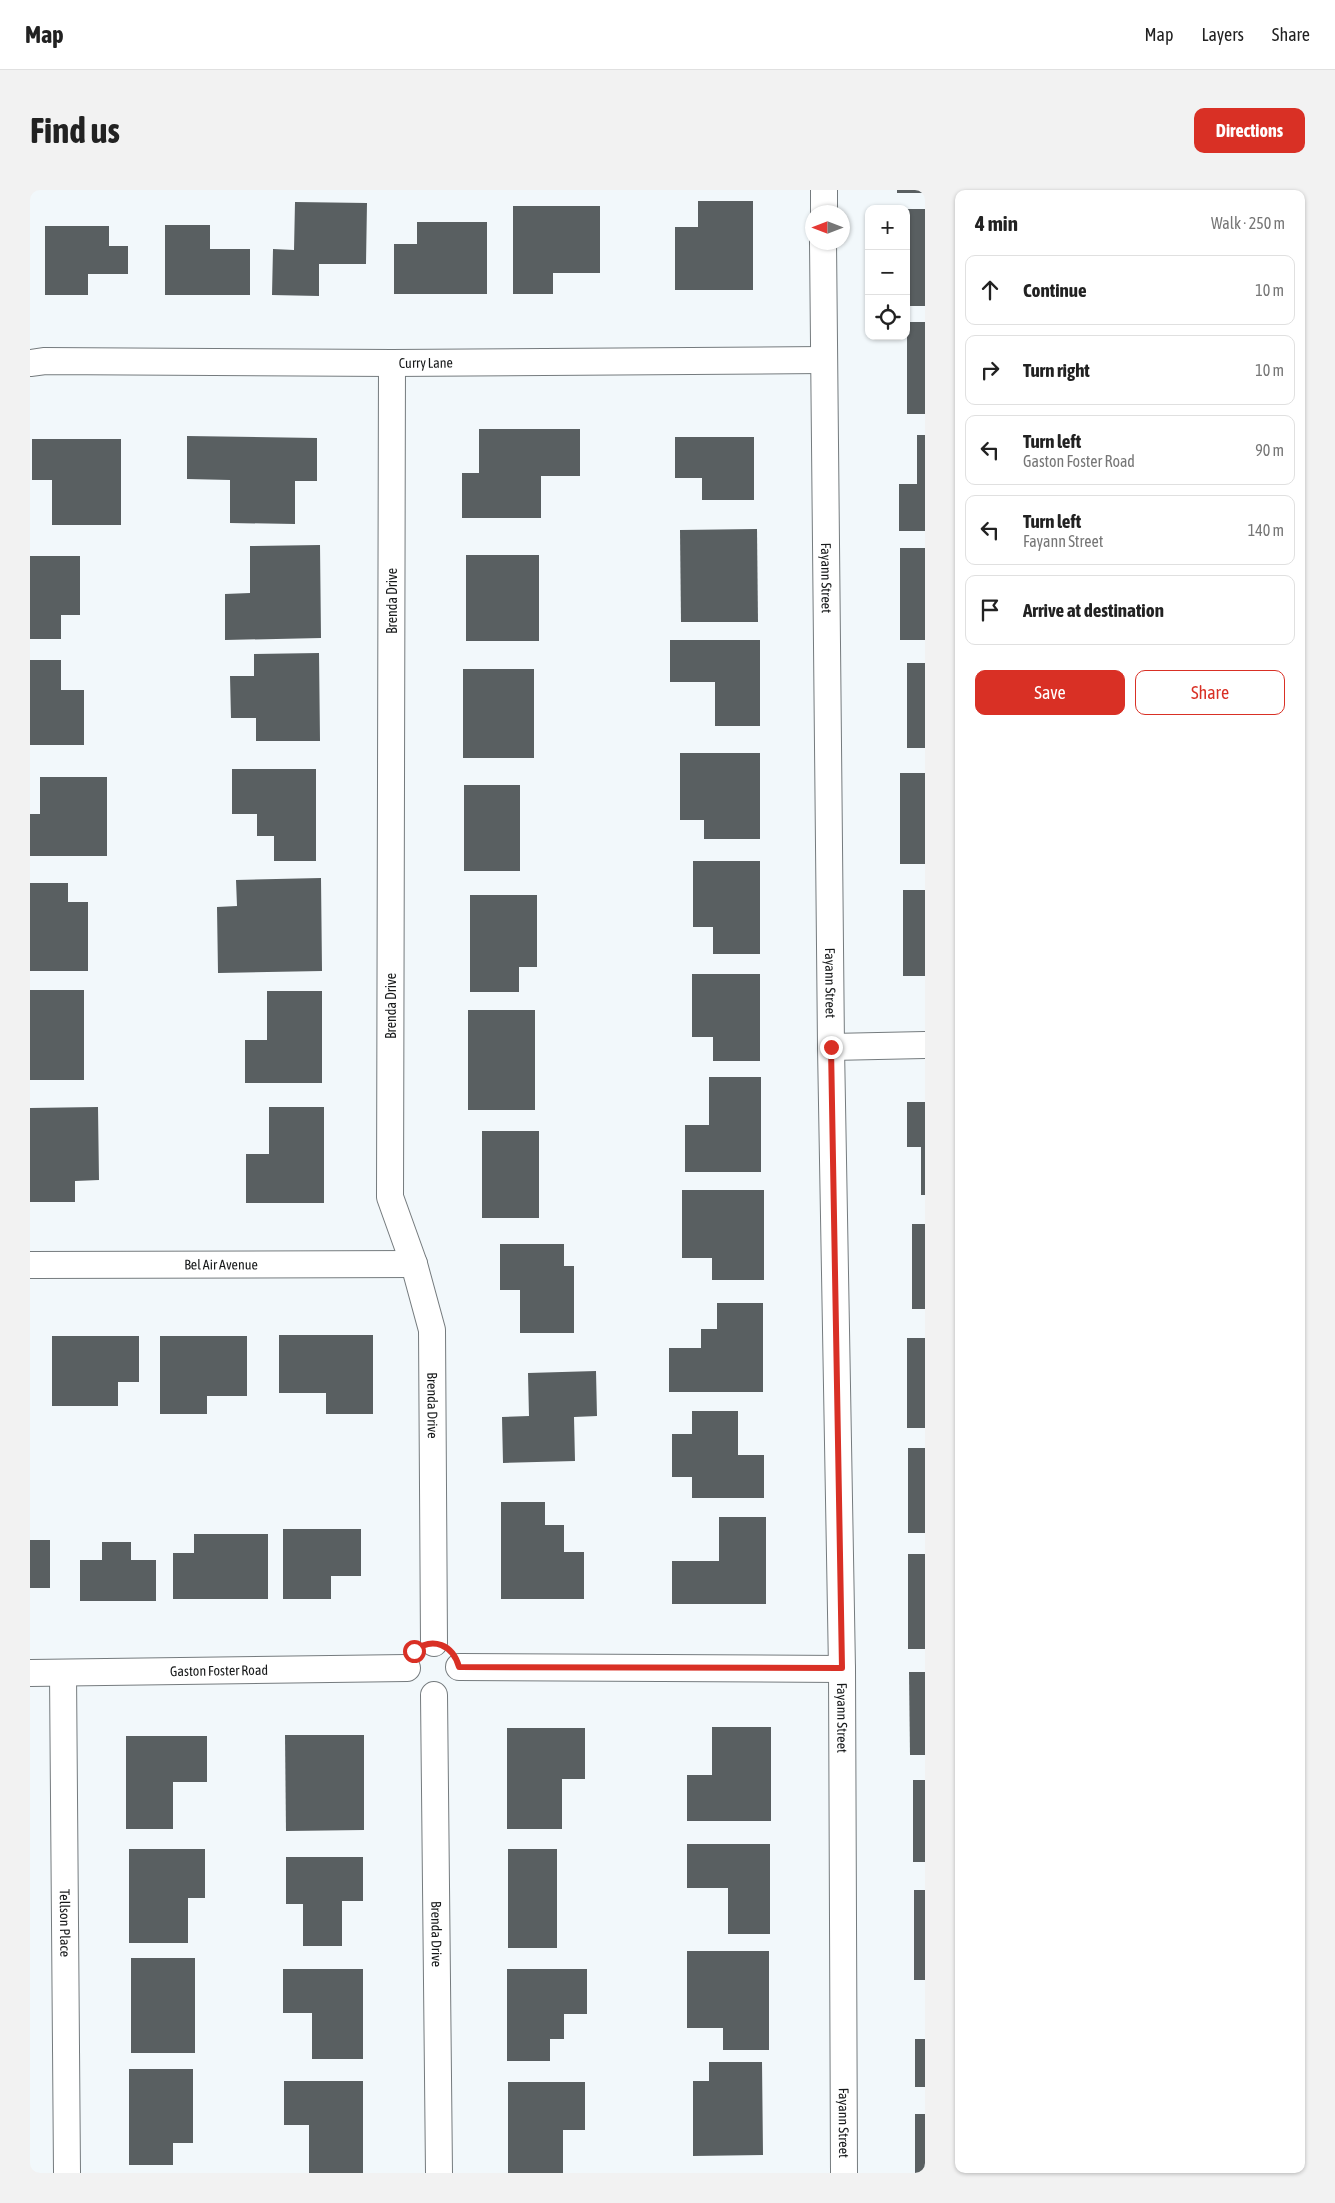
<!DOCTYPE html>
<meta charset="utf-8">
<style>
:root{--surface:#fff;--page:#f2f2f2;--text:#222;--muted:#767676;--line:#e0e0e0;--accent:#d93025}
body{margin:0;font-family:"Asap Condensed",sans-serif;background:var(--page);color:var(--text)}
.controls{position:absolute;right:15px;top:15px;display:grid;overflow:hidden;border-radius:10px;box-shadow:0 1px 4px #0004}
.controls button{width:45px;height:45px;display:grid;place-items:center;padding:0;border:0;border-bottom:1px solid var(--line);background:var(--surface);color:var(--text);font:25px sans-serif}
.compass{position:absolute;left:775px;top:15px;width:45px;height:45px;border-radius:50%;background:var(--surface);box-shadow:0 1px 4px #0004;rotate:270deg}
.stop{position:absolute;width:15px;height:15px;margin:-11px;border:4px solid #d93025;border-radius:50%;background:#fff}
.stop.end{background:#d93025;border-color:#fff;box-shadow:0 1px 5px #0008}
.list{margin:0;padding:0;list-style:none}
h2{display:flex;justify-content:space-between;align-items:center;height:65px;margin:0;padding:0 20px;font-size:21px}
h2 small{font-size:16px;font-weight:400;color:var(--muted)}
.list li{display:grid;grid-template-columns:32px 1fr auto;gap:15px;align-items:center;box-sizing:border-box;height:70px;margin:0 10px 10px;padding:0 10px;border:1px solid var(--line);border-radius:10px}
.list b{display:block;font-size:19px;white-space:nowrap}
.list p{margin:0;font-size:16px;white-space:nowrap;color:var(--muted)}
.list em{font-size:16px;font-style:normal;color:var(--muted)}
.actions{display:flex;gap:10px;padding:15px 20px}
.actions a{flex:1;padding:11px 0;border:1px solid var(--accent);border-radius:10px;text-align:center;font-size:18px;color:var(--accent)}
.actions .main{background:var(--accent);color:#fff}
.icon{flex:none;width:28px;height:28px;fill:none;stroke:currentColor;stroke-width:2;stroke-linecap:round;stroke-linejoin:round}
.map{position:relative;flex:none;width:895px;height:1983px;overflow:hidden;border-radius:10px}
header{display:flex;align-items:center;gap:30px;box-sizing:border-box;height:70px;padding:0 25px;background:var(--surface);border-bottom:1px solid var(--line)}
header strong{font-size:24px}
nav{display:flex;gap:28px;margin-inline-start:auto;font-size:18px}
.intro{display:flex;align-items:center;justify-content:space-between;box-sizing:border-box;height:120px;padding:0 30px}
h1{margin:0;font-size:35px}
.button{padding:12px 22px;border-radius:10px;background:var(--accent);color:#fff;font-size:18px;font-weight:700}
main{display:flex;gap:30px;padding:0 30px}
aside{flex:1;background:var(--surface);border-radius:10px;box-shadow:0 1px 4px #0004}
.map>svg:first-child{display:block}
.building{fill:#595f61}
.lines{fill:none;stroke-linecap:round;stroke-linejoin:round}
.street-casing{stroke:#757b7e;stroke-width:28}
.street{stroke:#fff;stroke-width:26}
.route{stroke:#d93025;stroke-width:6}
.labels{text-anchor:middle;stroke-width:5;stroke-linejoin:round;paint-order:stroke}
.street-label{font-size:14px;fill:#17191a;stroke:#fff}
</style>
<header>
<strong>Map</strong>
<nav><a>Map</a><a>Layers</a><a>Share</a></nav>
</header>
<div class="intro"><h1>Find us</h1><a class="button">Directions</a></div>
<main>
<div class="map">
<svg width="895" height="1983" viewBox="0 0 895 1983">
<rect width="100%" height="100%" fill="#f2f8fb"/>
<g class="building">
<rect x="867" y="0" width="28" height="3"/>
<polygon points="668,11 723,11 723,100 645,100 645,37 668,37"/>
<polygon points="265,12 337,13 336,74 289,74 289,106 242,105 243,59 264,60"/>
<polygon points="483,16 570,16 570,83 523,83 523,104 483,104"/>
<rect x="876" y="19" width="19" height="97"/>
<polygon points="387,32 457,32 457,104 364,104 364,54 387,54"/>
<polygon points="135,35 180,35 180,59 220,59 220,105 135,105"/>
<polygon points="15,36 79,36 79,56 98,56 98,84 58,84 58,105 15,105"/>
<rect x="877" y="132" width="18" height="92"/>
<polygon points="449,239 550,239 550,286 511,286 511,328 432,328 432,283 449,283"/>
<polygon points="887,245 895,245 895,341 869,341 869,294 887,294"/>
<polygon points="157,246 287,248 287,291 265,291 265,334 200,333 200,290 157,289"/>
<polygon points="645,247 724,247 724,310 672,310 672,288 645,288"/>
<polygon points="2,249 91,249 91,335 22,335 22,290 2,290"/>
<polygon points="727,339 728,432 651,432 650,340"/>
<polygon points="290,355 291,448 195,450 195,404 220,403 220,356"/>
<rect x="870" y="358" width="25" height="92"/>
<rect x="436" y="365" width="73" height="86"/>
<polygon points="0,366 50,366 50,425 31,425 31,449 0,449"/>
<polygon points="640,450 730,450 730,536 685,536 685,492 640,492"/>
<polygon points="289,463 290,551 226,551 226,528 201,528 200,486 224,486 224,464"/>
<polygon points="0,470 31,470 31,500 54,500 54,555 0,555"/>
<rect x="877" y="473" width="18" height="85"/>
<rect x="433" y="479" width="71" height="89"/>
<polygon points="650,563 730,563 730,649 674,649 674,630 650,630"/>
<polygon points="202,579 286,579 286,671 244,671 244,646 227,646 227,624 202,624"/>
<rect x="870" y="583" width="25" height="91"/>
<polygon points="10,587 77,587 77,666 0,666 0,624 10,624"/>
<rect x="434" y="595" width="56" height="86"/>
<polygon points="663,671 730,671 730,764 683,764 683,737 663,737"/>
<polygon points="291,688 292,781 188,783 187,717 207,716 206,690"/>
<polygon points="0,693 38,693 38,712 58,712 58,781 0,781"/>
<rect x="873" y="700" width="22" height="86"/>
<polygon points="440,705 507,705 507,777 489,777 489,802 440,802"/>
<polygon points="662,784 730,784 730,871 683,871 683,847 662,847"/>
<rect x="0" y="800" width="54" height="90"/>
<polygon points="237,801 292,801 292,893 215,893 215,850 237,850"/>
<rect x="438" y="820" width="67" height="100"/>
<polygon points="679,887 731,887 731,982 655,982 655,935 679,935"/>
<polygon points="877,912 895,912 895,1005 891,1005 891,957 877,957"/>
<polygon points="68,917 69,990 45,991 45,1012 0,1012 0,918"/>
<polygon points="239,917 294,917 294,1013 216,1013 216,964 239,964"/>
<rect x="452" y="941" width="57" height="87"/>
<polygon points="652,1000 734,1000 734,1090 682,1090 682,1068 652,1068"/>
<rect x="882" y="1034" width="13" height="85"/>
<polygon points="470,1054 534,1054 534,1076 544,1076 544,1143 490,1143 490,1100 470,1100"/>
<polygon points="687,1113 733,1113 733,1202 639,1202 639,1158 671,1158 671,1139 687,1139"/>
<polygon points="249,1145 343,1145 343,1224 296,1224 296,1203 249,1203"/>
<polygon points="22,1146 109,1146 109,1192 88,1192 88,1216 22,1216"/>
<polygon points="130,1146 217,1146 217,1206 177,1206 177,1224 130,1224"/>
<rect x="877" y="1148" width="18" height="90"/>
<polygon points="566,1181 567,1226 544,1227 545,1271 473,1273 472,1227 499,1226 498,1183"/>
<polygon points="662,1221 708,1221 708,1265 734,1265 734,1308 662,1308 662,1287 642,1287 642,1244 662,1244"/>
<rect x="878" y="1258" width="17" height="85"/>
<polygon points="471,1312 515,1312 515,1335 534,1335 534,1362 554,1362 554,1409 471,1409"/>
<polygon points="689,1327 736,1327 736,1414 642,1414 642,1371 689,1371"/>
<polygon points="253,1339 331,1339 331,1386 301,1386 301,1409 253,1409"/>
<polygon points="164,1344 238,1344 238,1409 143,1409 143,1363 164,1363"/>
<rect x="0" y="1350" width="20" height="48"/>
<polygon points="72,1352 101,1352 101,1370 126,1370 126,1411 50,1411 50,1370 72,1370"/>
<rect x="878" y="1364" width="17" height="95"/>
<polygon points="879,1482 895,1482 895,1565 880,1565"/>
<polygon points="682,1537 741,1537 741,1631 657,1631 657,1585 682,1585"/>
<polygon points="477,1538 555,1538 555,1589 532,1589 532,1639 477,1639"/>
<polygon points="255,1545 334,1545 334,1640 256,1641"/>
<polygon points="96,1546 177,1546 177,1592 143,1592 143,1639 96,1639"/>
<rect x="883" y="1590" width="12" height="82"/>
<polygon points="657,1654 740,1654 740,1744 698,1744 698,1698 657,1698"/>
<polygon points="99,1659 175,1659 175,1708 158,1708 158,1753 99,1753"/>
<rect x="478" y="1659" width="49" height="99"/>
<polygon points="256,1667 333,1667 333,1711 312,1711 312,1756 273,1756 273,1714 256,1714"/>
<rect x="884" y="1700" width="11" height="90"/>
<polygon points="657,1761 739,1761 739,1860 693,1860 693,1838 657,1838"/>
<rect x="101" y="1768" width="64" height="95"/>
<polygon points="253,1779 333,1779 333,1869 282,1869 282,1823 253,1823"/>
<polygon points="477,1779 557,1779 557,1824 534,1824 534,1849 520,1849 520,1871 477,1871"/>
<rect x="885" y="1849" width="10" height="48"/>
<polygon points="679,1872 732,1872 733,1965 663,1966 663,1891 679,1891"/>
<polygon points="99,1879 163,1879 163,1953 143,1953 143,1975 99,1975"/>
<polygon points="254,1891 333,1891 333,1983 279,1983 279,1935 254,1935"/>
<polygon points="478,1892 555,1892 555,1940 533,1940 533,1983 478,1983"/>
<rect x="885" y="1924" width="10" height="59"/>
</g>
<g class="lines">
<defs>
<g id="street">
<polyline points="794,22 794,0"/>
<path id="s1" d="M793,52L801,857L812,1479L814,1983"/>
<path id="s2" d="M0,173L15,171L362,173L793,170"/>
<path id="s3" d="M362,173L360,1007L384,1074L402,1140L404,1453"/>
<polyline points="801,857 895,855"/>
<path id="s4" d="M0,1075L384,1074"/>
<polyline points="429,1477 812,1479"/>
<path id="s5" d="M0,1483L377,1478"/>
<path id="s6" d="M33,1483L37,1983"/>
<path id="s7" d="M404,1505L409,1983"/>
</g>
</defs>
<use href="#street" class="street-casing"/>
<use href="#street" class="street"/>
</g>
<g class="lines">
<path class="route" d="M384,1461C403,1446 423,1455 429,1477L812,1478L801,857"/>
</g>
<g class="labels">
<g class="street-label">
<text dy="5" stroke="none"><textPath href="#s2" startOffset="396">Curry Lane</textPath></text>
<text dy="5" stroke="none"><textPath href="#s1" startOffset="336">Fayann Street</textPath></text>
<text transform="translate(362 411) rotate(-90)" y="5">Brenda Drive</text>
<text dy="5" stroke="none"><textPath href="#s1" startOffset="741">Fayann Street</textPath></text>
<text transform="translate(361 816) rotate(-90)" y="5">Brenda Drive</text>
<text dy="5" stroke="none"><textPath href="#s4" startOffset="191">Bel Air Avenue</textPath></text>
<text dy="5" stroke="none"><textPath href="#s3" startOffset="1049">Brenda Drive</textPath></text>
<text dy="5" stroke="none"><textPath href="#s5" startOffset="189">Gaston Foster Road</textPath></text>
<text dy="5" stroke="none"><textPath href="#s1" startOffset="1476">Fayann Street</textPath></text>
<text dy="5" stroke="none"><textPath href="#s6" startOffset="250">Tellson Place</textPath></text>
<text dy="5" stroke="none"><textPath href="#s7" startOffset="239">Brenda Drive</textPath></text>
<text dy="5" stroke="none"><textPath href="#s1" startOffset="1881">Fayann Street</textPath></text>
</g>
</g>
</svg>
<div class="controls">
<button>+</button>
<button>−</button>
<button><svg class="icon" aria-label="locate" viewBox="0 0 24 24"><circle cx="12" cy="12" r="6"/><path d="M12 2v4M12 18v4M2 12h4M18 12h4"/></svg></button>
</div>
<svg class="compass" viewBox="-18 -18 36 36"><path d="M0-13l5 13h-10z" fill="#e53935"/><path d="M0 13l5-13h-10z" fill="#767676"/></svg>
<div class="stop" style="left:384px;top:1461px"></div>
<div class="stop end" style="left:801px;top:857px"></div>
</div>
<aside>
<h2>4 min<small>Walk · 250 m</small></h2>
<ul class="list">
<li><svg class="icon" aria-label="ahead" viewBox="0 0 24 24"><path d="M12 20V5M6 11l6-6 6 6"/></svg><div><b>Continue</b></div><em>10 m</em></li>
<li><svg class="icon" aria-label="right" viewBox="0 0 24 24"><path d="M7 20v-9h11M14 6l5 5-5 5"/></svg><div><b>Turn right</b></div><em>10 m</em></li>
<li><svg class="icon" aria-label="left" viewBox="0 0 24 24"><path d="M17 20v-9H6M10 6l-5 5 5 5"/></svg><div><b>Turn left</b><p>Gaston Foster Road</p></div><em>90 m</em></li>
<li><svg class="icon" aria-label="left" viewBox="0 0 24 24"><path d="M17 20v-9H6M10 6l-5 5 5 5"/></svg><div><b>Turn left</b><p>Fayann Street</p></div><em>140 m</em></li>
<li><svg class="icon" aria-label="arrive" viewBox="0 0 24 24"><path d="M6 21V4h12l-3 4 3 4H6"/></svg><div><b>Arrive at destination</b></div></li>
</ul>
<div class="actions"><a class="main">Save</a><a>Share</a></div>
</aside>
</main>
